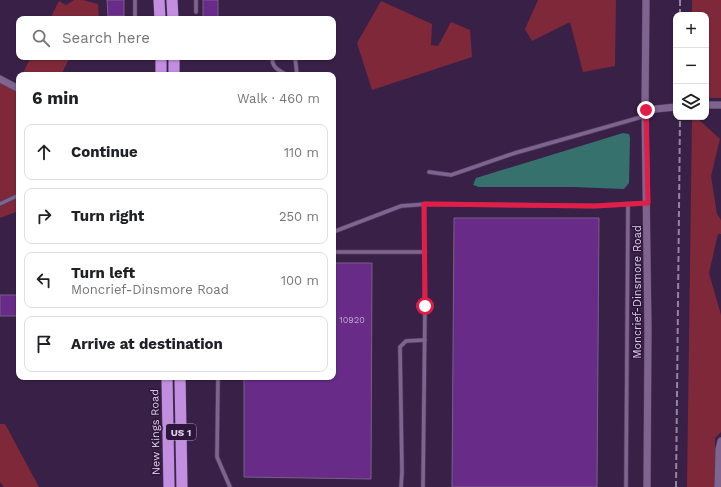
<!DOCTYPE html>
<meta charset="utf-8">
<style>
:root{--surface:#fff;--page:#f6f6f6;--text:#202124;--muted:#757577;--line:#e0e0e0}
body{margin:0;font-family:"Work Sans",sans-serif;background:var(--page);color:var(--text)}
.controls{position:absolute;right:12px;top:12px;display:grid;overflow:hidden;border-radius:8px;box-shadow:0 1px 3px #0004}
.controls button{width:36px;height:36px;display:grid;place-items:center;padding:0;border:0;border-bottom:1px solid var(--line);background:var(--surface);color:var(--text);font:20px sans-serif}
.stop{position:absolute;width:12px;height:12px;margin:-9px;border:3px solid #e11d48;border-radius:50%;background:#fff}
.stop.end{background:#e11d48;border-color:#fff;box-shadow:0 1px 4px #0008}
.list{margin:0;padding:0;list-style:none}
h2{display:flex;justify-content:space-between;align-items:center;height:52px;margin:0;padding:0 16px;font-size:17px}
h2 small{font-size:13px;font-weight:400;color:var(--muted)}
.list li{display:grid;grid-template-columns:26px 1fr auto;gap:12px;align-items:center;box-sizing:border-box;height:56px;margin:0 8px 8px;padding:0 8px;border:1px solid var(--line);border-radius:8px}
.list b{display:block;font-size:15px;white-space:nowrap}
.list p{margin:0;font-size:13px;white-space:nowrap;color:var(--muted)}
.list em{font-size:13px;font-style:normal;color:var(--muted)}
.icon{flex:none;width:22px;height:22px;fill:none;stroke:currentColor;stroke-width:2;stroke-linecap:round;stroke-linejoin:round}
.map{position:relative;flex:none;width:721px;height:487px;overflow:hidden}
.search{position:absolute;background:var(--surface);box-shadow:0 1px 3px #0004;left:16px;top:16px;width:320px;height:44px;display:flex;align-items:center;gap:10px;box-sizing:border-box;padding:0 14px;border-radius:8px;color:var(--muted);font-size:15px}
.panel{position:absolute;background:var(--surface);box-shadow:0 1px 3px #0004;left:16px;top:72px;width:320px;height:308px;border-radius:8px}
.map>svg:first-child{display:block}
.green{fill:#7e2839}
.water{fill:#36716e}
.building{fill:#682b88;stroke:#795f8a}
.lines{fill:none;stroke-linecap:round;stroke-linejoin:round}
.service-casing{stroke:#503b5d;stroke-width:5}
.minor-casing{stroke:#503b5d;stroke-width:8}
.trunk-casing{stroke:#503b5d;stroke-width:12}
.service{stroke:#7f648f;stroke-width:3.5}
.minor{stroke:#7f648f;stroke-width:7}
.trunk{stroke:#c28fe0;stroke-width:11}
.rail{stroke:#9684a2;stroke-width:2;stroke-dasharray:6 3;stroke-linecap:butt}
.route{stroke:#e11d48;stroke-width:5}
.labels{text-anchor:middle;stroke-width:3;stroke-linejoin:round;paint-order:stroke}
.number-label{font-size:9px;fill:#c0a6cf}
.shield{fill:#2e163c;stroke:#a898b4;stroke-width:1}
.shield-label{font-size:10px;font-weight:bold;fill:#ddcfe7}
.street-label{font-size:11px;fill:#ddcfe7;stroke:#2e163c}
</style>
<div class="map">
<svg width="721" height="487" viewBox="0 0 721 487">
<rect width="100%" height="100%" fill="#392047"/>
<g class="green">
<polygon points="74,0 83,0 98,4 99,19 50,19 59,1 66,5"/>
<polygon points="538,0 616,0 615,66 583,72 570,22 532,41 525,29"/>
<polygon points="692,0 721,0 721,98 706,98 706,15 692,15"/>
<polygon points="381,1 432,24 431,45 438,46 451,22 470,30 472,57 372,90 357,43"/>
<polygon points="31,57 70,57 61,75 22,75"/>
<polygon points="0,83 19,92 19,211 0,218"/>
<polygon points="692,117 696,117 720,139 711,176 717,214 721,220 721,234 718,234 709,273 721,315 721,432 715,438 715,487 687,487"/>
<polygon points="0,424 5,424 39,487 4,487 0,482"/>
</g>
<polygon class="water" points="623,133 629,134 630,138 629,183 624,189 573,187 479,187 473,185 476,178"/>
<g class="building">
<polygon points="107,0 124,0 124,16 108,16"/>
<rect x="203" y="0" width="15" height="19"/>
<polygon points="454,218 599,218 597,487 452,487"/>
<polygon points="333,263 372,263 371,479 244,477 244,377 333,377"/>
<rect x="0" y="295" width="19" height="21"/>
</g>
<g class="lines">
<defs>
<g id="service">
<polyline points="135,0 135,19"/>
<polyline points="196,0 196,12"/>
<path d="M273,57C270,67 280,71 287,75"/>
<polyline points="295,57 297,75"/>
<polyline points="429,172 451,175 515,153 645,116"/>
<polyline points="0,204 19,195"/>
<polyline points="333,232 401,206 427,204 595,206 628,204"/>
<polyline points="333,252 425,252"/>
<polyline points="218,377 217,457 230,487"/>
<polyline points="401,487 402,472 400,347 406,341 425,340"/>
<polyline points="423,487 425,306 424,204"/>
<polyline points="626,487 628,204 647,203"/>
</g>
<g id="minor">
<polyline points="646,0 645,110 648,330 647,487"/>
<polyline points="0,79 19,89"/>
<polyline points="706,105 721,105"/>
<polyline points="645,110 676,107"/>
<polyline points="718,487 719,449 721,441"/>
</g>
<g id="trunk">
<polyline points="159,0 160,19"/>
<polyline points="172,0 173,19"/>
<polyline points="161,57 161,75"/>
<polyline points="174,57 174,75"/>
<polyline points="167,377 169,487"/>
<polyline points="180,377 182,487"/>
</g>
</defs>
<use href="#service" class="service-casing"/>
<use href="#minor" class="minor-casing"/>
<use href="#trunk" class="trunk-casing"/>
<use href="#service" class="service"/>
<use href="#minor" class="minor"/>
<use href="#trunk" class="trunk"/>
<g class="rail">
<polyline points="680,15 680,0"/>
<polyline points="676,487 680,117"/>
</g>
</g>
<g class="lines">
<polyline class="route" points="425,306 424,204 595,206 648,203 646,110"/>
</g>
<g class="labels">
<g class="number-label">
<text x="352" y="323">10920</text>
</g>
<rect class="shield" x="166" y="424" width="30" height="16" rx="3"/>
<g class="shield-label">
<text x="181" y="436">US 1</text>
</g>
<g class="street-label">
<text transform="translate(637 292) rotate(-90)" y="4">Moncrief-Dinsmore Road</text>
<text transform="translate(155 432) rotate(-91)" y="4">New Kings Road</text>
</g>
</g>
</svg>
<div class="controls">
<button>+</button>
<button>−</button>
<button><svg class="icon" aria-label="layers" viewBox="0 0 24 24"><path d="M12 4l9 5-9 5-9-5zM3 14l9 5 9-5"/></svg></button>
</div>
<div class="stop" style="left:425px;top:306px"></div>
<div class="stop end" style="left:646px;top:110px"></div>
<div class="search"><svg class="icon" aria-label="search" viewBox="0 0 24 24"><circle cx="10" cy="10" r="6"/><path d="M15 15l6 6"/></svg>Search here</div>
<section class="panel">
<h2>6 min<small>Walk · 460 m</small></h2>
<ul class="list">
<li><svg class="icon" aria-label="ahead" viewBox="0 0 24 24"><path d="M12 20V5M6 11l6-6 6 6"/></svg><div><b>Continue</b></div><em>110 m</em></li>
<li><svg class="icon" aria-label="right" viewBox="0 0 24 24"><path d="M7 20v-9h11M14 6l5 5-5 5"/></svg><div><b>Turn right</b></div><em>250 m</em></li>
<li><svg class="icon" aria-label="left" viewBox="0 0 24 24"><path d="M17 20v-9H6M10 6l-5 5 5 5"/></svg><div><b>Turn left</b><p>Moncrief-Dinsmore Road</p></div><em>100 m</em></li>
<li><svg class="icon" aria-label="arrive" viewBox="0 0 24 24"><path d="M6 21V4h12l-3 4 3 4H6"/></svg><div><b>Arrive at destination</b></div></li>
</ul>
</section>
</div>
